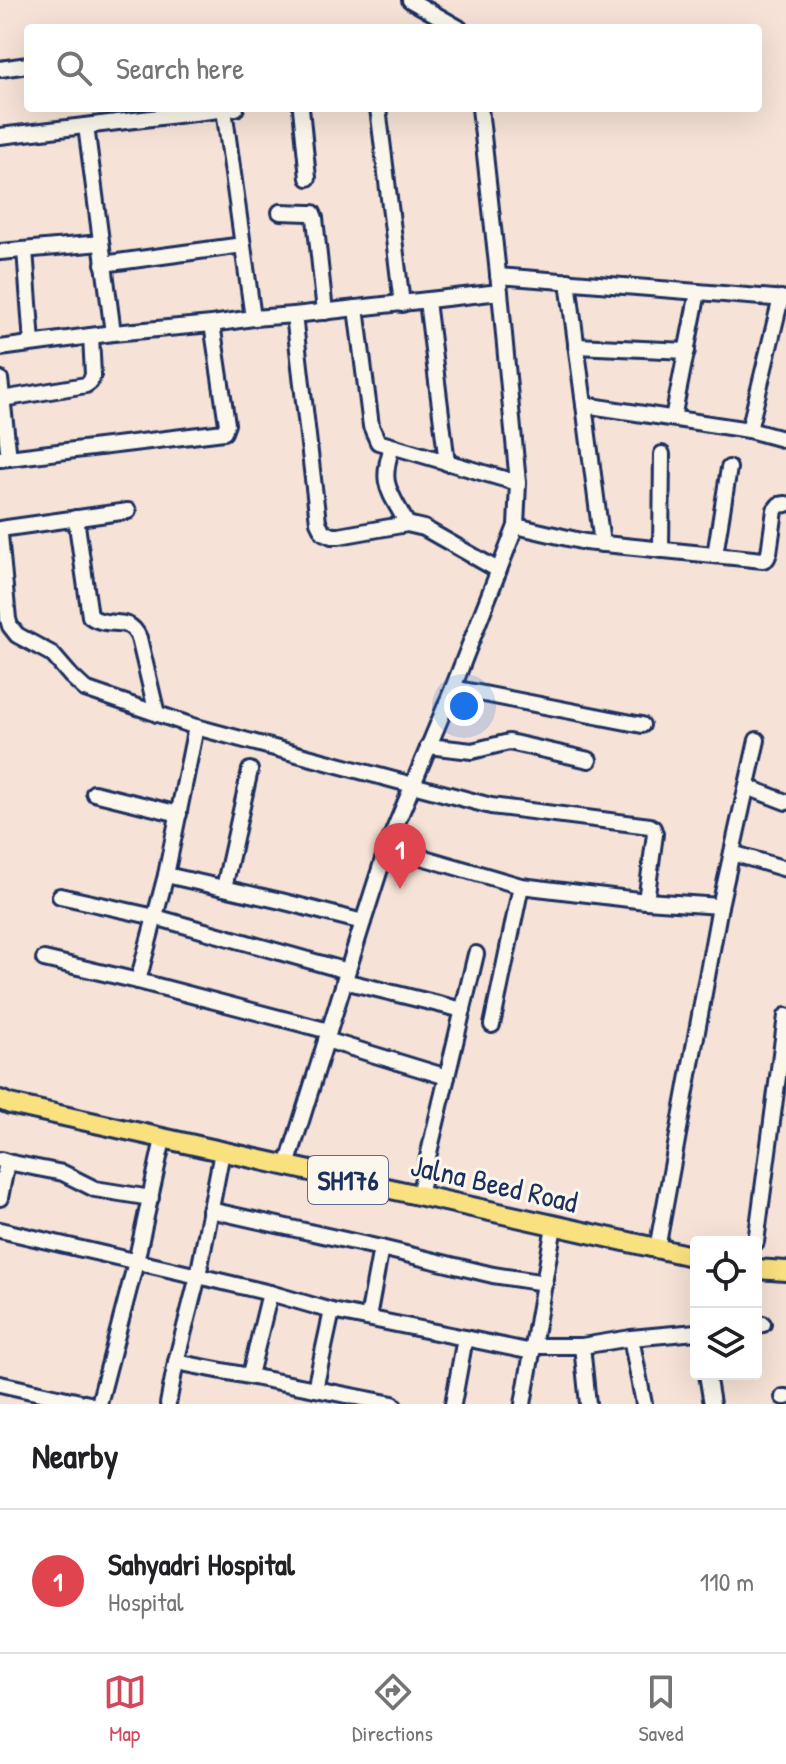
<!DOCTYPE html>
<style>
:root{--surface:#fff;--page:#f2f2f2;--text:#202124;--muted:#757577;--line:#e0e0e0;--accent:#d1495b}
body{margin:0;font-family:"Patrick Hand",sans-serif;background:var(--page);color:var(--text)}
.controls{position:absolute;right:24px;bottom:24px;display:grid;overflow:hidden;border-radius:8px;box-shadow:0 8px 32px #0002}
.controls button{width:72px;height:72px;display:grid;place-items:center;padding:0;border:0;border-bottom:2px solid var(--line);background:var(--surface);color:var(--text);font:40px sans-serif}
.you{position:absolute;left:464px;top:706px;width:28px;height:28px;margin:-20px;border:6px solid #fff;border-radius:50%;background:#1a73e8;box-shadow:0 0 0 12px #1a73e833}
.badge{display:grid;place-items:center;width:52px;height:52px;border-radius:50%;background:var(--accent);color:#fff;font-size:26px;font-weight:700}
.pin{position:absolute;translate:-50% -66px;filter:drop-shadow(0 2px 4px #0008)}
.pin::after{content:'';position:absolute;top:42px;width:28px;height:24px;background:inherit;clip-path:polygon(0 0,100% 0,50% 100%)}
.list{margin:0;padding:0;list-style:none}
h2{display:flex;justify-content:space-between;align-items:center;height:104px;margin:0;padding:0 32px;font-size:34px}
h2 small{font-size:26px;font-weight:400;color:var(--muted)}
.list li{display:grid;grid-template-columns:52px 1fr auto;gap:24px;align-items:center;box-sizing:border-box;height:144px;padding:0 32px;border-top:2px solid var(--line)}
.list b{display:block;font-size:30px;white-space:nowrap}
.list p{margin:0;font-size:26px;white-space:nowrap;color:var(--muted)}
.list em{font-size:26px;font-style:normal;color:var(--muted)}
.icon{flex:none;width:44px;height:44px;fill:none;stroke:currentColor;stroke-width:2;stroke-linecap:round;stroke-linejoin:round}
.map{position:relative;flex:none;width:786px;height:1404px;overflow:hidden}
.search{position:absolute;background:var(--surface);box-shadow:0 8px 32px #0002;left:24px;right:24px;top:24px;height:88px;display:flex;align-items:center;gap:20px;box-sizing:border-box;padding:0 28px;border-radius:8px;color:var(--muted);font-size:30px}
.sheet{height:248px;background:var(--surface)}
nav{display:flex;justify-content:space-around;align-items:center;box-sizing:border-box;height:112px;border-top:2px solid var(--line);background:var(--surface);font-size:22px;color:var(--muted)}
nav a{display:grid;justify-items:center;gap:4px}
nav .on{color:var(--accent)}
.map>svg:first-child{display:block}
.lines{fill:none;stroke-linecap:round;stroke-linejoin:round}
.minor-casing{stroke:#1b2f5e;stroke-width:20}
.major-casing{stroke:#1b2f5e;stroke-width:24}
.minor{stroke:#fbf7ec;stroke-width:14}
.major{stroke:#fae180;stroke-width:18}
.labels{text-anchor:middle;stroke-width:6;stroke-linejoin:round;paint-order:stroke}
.shield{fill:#fbf7ec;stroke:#5e6b89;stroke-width:2}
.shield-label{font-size:28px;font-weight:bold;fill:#1b2f5e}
.street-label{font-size:30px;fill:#1b2f5e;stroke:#fbf7ec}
</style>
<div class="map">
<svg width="786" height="1404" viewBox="0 0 786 1404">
<rect width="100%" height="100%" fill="#f6e2d6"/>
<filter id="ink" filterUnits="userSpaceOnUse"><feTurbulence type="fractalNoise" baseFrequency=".0125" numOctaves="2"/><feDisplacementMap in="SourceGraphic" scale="16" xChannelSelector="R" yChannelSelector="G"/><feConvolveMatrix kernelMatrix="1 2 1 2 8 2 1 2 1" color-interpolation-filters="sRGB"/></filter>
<g filter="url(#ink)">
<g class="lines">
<defs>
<g id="minor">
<polyline points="410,0 459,28"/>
<polyline points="0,69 28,65"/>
<polyline points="301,108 308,178"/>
<polyline points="378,108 402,304"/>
<polyline points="224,109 253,318"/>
<polyline points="86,126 113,333"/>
<polyline points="0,136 236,108"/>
<polyline points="280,212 309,213 313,213 315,218 325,312"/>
<polyline points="25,250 32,343"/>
<polyline points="0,252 101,243"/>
<polyline points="103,264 243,245"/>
<polyline points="498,276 786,299"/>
<polyline points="568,281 602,544"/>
<polyline points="427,301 447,463"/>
<polyline points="356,308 371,426 378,442 518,483"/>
<polyline points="294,315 318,522 323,532 332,536 339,536 407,524 424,528 498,570"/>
<polyline points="576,346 687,351"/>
<polyline points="0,348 113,333 212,324 253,318 294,315 500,292"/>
<polyline points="0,379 9,458"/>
<polyline points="2,399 86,385 90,382 93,375 91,336"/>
<polyline points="584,405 749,430 786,440"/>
<polyline points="673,418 698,292"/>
<polyline points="749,430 781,298"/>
<path d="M392,447C379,485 390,491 407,524"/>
<polyline points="0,459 224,432 227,424 212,324"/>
<path d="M76,518L90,616C108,630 129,613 139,638L157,714"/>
<polyline points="516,526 585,542 763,560 767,558 769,553 775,510 779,505 786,504"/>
<polyline points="0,529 128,511"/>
<polyline points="0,535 8,619 10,626 17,635 52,654 71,676 85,689 196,727"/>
<polyline points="661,550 662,454"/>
<polyline points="715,555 729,468"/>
<polyline points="453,688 642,725"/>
<polyline points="428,746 472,751 509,742 589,760"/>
<polyline points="747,787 786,802"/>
<polyline points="94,793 179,814"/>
<polyline points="387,847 521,886 646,901 720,906"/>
<polyline points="732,853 786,869"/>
<polyline points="166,875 281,901 363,922"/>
<polyline points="224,888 250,770"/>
<polyline points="60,896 155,917 347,971"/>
<polyline points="44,959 138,981"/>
<polyline points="344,981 463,1010"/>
<polyline points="492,1025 521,886"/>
<polyline points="329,1031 138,981 166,875 196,727 491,806 650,826 653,828 655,834 646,901"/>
<polyline points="326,1040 447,1077"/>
<polyline points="222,1152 198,1276 270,1293 332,1311 465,1338 453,1404"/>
<polyline points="7,1162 63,1173 95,1189 151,1198"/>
<polyline points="287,1166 363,922 387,847 453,688 516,526 518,483 500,292 480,108"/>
<polyline points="419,1195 476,954"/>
<polyline points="0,1198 7,1162 1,1160"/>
<polyline points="210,1210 381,1248 493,1275 545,1283"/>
<polyline points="0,1230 198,1276 176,1362 393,1404"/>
<polyline points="756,1242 786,1016"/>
<polyline points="657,1249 720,906 757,740"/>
<polyline points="368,1318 381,1248"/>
<polyline points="756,1325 763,1324"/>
<polyline points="465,1338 532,1352"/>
<polyline points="631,1338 644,1404"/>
<polyline points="533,1346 582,1346 631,1338 696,1332"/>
<polyline points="582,1346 588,1404"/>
<polyline points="707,1374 712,1404"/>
<polyline points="250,1375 270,1293"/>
<polyline points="0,1384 89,1404"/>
<polyline points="315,1389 332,1311"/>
<polyline points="783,1397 786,1397"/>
<polyline points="99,1404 136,1262 163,1139"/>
<polyline points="168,1404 176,1362"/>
<polyline points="523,1404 554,1226"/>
</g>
<g id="major">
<polyline points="0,1100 10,1104 696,1257"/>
<polyline points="756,1269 786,1271"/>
</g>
</defs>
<use href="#minor" class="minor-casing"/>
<use href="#major" class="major-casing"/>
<use href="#minor" class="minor"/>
<use href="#major" class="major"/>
</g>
</g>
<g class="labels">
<rect class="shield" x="308" y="1156" width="80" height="48" rx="6"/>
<g class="shield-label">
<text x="348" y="1190">SH176</text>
</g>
<g class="street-label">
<text transform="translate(494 1184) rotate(13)" y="10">Jalna Beed Road</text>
</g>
</g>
</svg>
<div class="controls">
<button><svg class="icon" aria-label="locate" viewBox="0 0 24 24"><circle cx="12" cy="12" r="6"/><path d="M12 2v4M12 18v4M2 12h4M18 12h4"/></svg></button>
<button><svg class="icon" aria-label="layers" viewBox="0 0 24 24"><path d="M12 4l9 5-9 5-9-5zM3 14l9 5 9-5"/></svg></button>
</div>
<div class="you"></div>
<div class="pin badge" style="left:400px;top:889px;background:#e0444e">1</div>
<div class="search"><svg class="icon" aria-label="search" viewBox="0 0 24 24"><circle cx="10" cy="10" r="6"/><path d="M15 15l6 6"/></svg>Search here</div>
</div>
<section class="sheet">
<h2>Nearby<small></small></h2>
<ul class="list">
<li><span class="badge" style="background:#e0444e">1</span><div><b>Sahyadri Hospital</b><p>Hospital</p></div><em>110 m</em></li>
</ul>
</section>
<nav>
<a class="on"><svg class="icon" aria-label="map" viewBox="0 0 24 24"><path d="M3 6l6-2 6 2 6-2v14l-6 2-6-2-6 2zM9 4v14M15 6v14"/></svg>Map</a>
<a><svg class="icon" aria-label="directions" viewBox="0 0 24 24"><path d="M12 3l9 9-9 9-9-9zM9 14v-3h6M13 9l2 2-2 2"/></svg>Directions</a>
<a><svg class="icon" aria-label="saved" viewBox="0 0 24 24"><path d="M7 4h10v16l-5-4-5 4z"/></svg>Saved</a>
</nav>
